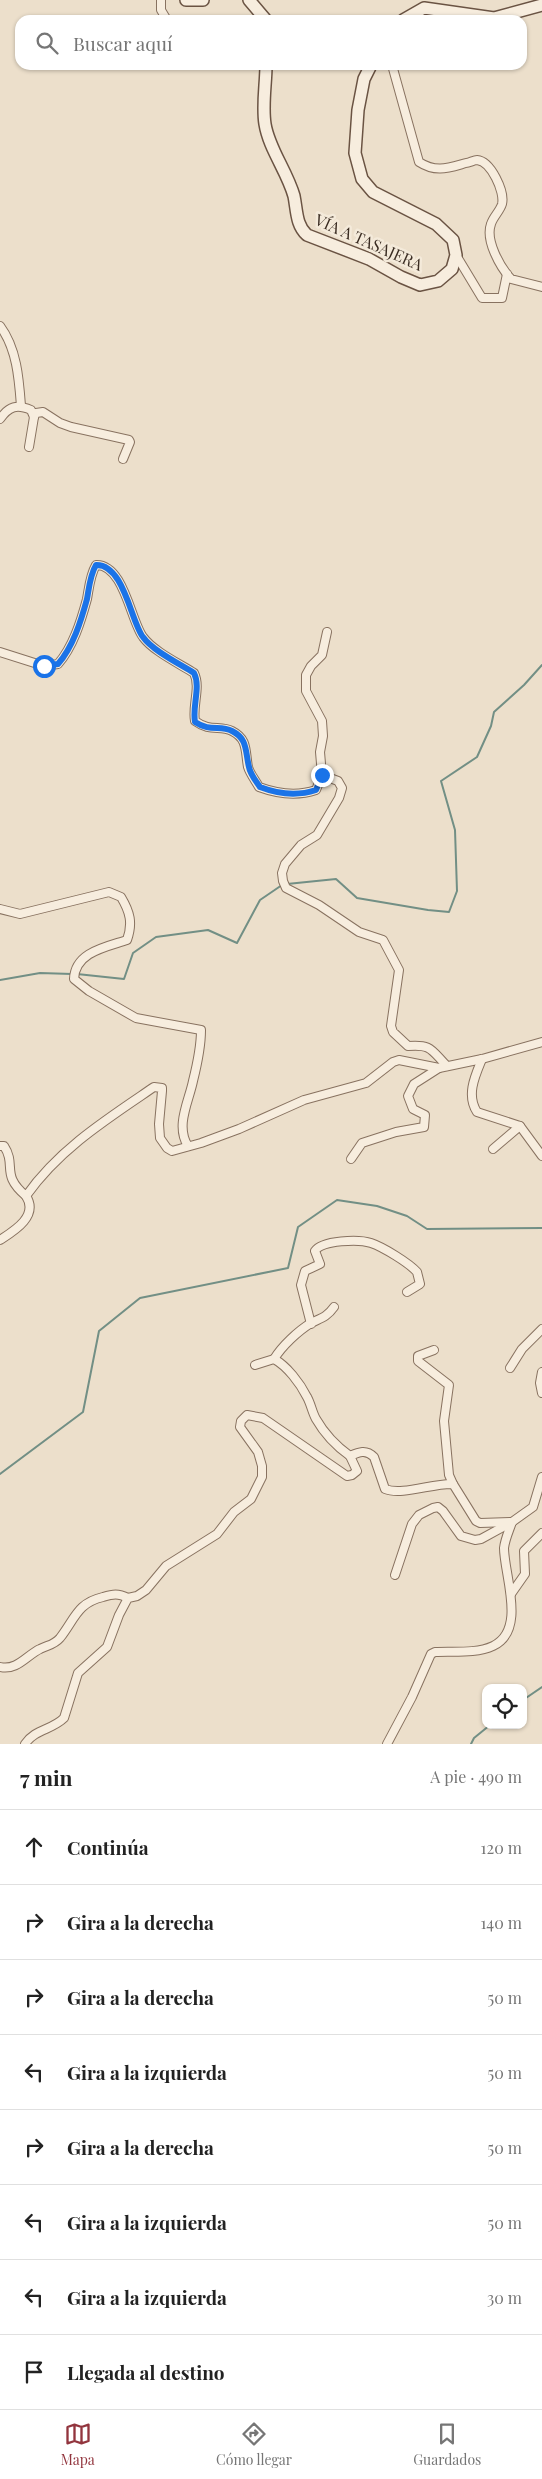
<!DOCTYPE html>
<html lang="es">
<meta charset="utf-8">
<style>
:root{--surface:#fff;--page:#f2f2f2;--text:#222;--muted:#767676;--line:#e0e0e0;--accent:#92353e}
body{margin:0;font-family:"Playfair Display",serif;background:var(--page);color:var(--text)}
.controls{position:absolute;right:15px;bottom:15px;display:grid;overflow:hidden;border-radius:10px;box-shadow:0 1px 4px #0004}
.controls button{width:45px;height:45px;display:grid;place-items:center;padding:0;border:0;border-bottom:1px solid var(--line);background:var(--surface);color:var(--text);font:25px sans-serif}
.stop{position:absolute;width:15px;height:15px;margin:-11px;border:4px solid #1a73e8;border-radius:50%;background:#fff}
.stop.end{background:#1a73e8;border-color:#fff;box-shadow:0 1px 5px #0008}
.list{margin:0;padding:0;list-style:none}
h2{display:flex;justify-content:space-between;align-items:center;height:65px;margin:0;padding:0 20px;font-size:21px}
h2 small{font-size:16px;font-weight:400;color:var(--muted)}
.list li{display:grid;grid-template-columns:32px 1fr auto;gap:15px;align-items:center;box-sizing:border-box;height:75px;padding:0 20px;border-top:1px solid var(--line)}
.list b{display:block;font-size:19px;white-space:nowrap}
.list em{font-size:16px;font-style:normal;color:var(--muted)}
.icon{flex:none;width:28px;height:28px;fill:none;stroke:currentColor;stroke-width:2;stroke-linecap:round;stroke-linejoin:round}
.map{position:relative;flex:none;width:542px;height:1744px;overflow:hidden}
.search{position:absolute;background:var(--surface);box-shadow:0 1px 4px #0004;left:15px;right:15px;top:15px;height:55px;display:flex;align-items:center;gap:12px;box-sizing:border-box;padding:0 18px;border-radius:15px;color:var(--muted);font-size:19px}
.sheet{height:665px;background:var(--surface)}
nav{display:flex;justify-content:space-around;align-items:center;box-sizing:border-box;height:70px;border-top:1px solid var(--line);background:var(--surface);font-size:14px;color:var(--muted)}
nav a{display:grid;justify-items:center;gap:2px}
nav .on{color:var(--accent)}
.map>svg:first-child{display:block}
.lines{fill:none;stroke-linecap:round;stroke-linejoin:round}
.stream{stroke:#728f85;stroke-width:2}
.street-casing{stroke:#887260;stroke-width:10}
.secondary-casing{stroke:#6a5343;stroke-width:14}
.street{stroke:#f7edde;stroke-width:8}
.secondary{stroke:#f7edde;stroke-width:11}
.route{stroke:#1a73e8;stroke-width:6}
.labels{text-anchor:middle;stroke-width:5;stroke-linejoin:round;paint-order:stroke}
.street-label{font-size:16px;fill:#3a2c22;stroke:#f4eada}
</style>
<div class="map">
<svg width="542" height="1744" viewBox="0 0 542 1744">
<rect width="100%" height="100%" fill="#ecdfcb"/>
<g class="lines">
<g class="stream">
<polyline points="287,884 336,879 357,898 428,910 449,912 457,891 455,830 441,781 477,757 491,726 494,712 524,685 542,665"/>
<polyline points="77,974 124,979 133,953 156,937 208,930 237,943 260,900 282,885"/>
<polyline points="0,980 40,973 72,974"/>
<polyline points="0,1474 83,1412 99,1331 140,1298 288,1268 298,1227 337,1200 377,1206 407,1216 427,1229 542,1228"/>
<polyline points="523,1700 542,1687"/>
<polyline points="471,1744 474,1738 490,1725"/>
</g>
<defs>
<g id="street">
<polyline points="161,0 161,10 167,20"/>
<path d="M392,65L419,162C436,173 448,168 466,163C469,163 474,160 477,160C491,161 505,192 502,204C500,211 493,217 491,224C485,240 500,267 511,279L542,287"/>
<polyline points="456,255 482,298 502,298 507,274"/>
<path d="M0,326C17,349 19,379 21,406"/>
<polyline points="34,417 36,413 43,412 60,423 71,427 129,440 130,442 123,459"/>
<path d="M0,419C9,406 17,404 31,410L34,417L29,447"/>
<path d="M327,632L322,655L311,666L306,675V691L322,721L323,736L320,752L322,775L338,781L342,788L339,798L317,835L301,845L285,864L282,873L283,881L286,888L319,905L359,932L383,940L399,970L391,1026L393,1032L408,1046C432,1044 431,1050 447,1066"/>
<path d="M0,652L44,666L58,664C73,647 81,621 87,599C89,588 90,575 96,565C124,564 131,622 143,637C153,651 180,664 194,673C201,687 192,706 195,721C210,732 220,725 232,731C248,739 245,751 248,767C250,774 256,781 259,787C278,794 298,796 316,790L322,775"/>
<path d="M0,909L20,914L109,892L121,897C130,912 133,923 127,940C106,947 75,952 74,979L89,991L136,1018L201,1030C201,1046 197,1065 193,1081C189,1101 175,1126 188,1146"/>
<path d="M482,1059C475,1076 466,1095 477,1112L520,1126L542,1156"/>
<path d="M0,1146H4C17,1166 0,1174 26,1196C59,1149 107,1119 154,1087L162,1088V1091L159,1124L160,1138L167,1148L172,1151L201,1143L239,1129L304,1100L366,1083L393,1062L399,1060L439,1068L482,1059L542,1042"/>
<polyline points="493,1149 520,1126"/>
<polyline points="351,1159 362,1143 396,1132 424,1127 425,1115 413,1109 408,1096 414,1084 439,1068"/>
<path d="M0,1240C14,1231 39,1216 26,1196"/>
<path d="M311,1324L301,1285L305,1271L320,1264L315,1251C322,1240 359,1239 371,1243C383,1247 409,1263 417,1272L420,1284L407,1292"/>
<polyline points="434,1350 418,1356 418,1361 449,1385 444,1421 449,1475 453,1484"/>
<path d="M274,1359C282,1346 298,1331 311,1323C321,1318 327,1317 334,1307"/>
<path d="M255,1365L274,1359C287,1366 300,1383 307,1397C311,1404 312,1412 316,1419C324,1433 336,1446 350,1456"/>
<polyline points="510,1368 522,1349 542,1329"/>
<polyline points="542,1372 540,1383 542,1393"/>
<polyline points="395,1575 412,1524 419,1515 433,1508 438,1507 443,1511 461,1536 475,1540 481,1539 512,1522 533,1507 542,1477"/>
<polyline points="511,1594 525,1574 524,1551 542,1533"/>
<path d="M0,1667C17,1671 27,1655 40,1649C48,1645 54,1645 60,1638C75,1619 77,1603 103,1597C113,1594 118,1593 128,1598"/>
<path d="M25,1744C35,1729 52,1730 64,1718L78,1673L107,1647L119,1615L128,1598L137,1596L146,1590L166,1566L217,1534L234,1512L251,1499L262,1477V1466L258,1452L240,1427L241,1421L247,1415L263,1418L347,1476L352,1475L357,1471L350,1456C359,1452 366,1449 374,1457L385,1489C402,1496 433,1483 453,1484L476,1521L480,1523L512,1522"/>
<path d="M387,1744L412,1697L431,1654L435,1652C453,1651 476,1654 493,1646C527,1630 504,1575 504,1548C505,1539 509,1531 512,1522"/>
</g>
<g id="secondary">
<polyline points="186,0 203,0"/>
<polyline points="249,0 266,20"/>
<polyline points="403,20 424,8 494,18 542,5"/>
<path d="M266,65C266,84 262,105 265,124C269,149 287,171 294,196C297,211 296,225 307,235L369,259L401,277L420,285L438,281L452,269L456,255L453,240L436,224L373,192L362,179L355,153L358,110L364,79L371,65"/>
</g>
</defs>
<use href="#street" class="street-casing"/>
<use href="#secondary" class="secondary-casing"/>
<use href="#street" class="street"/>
<use href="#secondary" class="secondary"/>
</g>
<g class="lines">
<path class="route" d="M44,666L58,664C73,647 81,621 87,599C89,588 90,575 96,565C124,564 131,622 143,637C153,651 180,664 194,673C201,687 192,706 195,722C210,732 220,725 232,731C248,739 245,751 249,767C250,774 256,781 260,787C278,794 298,796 316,790L322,775"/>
</g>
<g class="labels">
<g class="street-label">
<text transform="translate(369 242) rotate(24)" y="6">VÍA A TASAJERA</text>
</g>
</g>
</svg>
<div class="controls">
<button><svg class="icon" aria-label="locate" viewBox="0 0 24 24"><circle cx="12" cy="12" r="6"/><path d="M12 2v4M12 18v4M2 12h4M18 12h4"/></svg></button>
</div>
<div class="stop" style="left:44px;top:666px"></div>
<div class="stop end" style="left:322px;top:775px"></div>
<div class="search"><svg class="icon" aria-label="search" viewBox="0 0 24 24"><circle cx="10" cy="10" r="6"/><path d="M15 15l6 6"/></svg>Buscar aquí</div>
</div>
<section class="sheet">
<h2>7 min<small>A pie · 490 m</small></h2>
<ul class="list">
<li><svg class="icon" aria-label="ahead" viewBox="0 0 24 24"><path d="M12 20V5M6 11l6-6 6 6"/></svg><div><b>Continúa</b></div><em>120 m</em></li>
<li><svg class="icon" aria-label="right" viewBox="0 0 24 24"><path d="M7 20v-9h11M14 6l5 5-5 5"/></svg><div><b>Gira a la derecha</b></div><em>140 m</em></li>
<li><svg class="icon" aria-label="right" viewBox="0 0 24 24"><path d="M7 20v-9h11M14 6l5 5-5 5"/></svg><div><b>Gira a la derecha</b></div><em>50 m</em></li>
<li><svg class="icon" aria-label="left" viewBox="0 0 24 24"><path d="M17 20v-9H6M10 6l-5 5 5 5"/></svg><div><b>Gira a la izquierda</b></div><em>50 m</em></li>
<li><svg class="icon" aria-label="right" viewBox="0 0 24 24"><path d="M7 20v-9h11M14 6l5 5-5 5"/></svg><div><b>Gira a la derecha</b></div><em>50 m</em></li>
<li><svg class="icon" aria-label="left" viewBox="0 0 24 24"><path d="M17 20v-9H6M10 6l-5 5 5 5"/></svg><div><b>Gira a la izquierda</b></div><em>50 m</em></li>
<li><svg class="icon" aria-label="left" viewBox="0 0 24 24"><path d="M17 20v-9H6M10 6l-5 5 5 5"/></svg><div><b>Gira a la izquierda</b></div><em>30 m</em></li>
<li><svg class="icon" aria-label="arrive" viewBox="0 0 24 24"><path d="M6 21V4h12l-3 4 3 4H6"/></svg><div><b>Llegada al destino</b></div></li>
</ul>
</section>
<nav>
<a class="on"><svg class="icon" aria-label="map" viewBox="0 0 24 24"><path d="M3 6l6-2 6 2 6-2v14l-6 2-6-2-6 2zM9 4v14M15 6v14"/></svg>Mapa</a>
<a><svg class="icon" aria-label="directions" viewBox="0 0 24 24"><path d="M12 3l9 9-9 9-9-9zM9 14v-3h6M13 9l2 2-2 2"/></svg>Cómo llegar</a>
<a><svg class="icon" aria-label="saved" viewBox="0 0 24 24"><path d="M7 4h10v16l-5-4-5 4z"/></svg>Guardados</a>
</nav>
